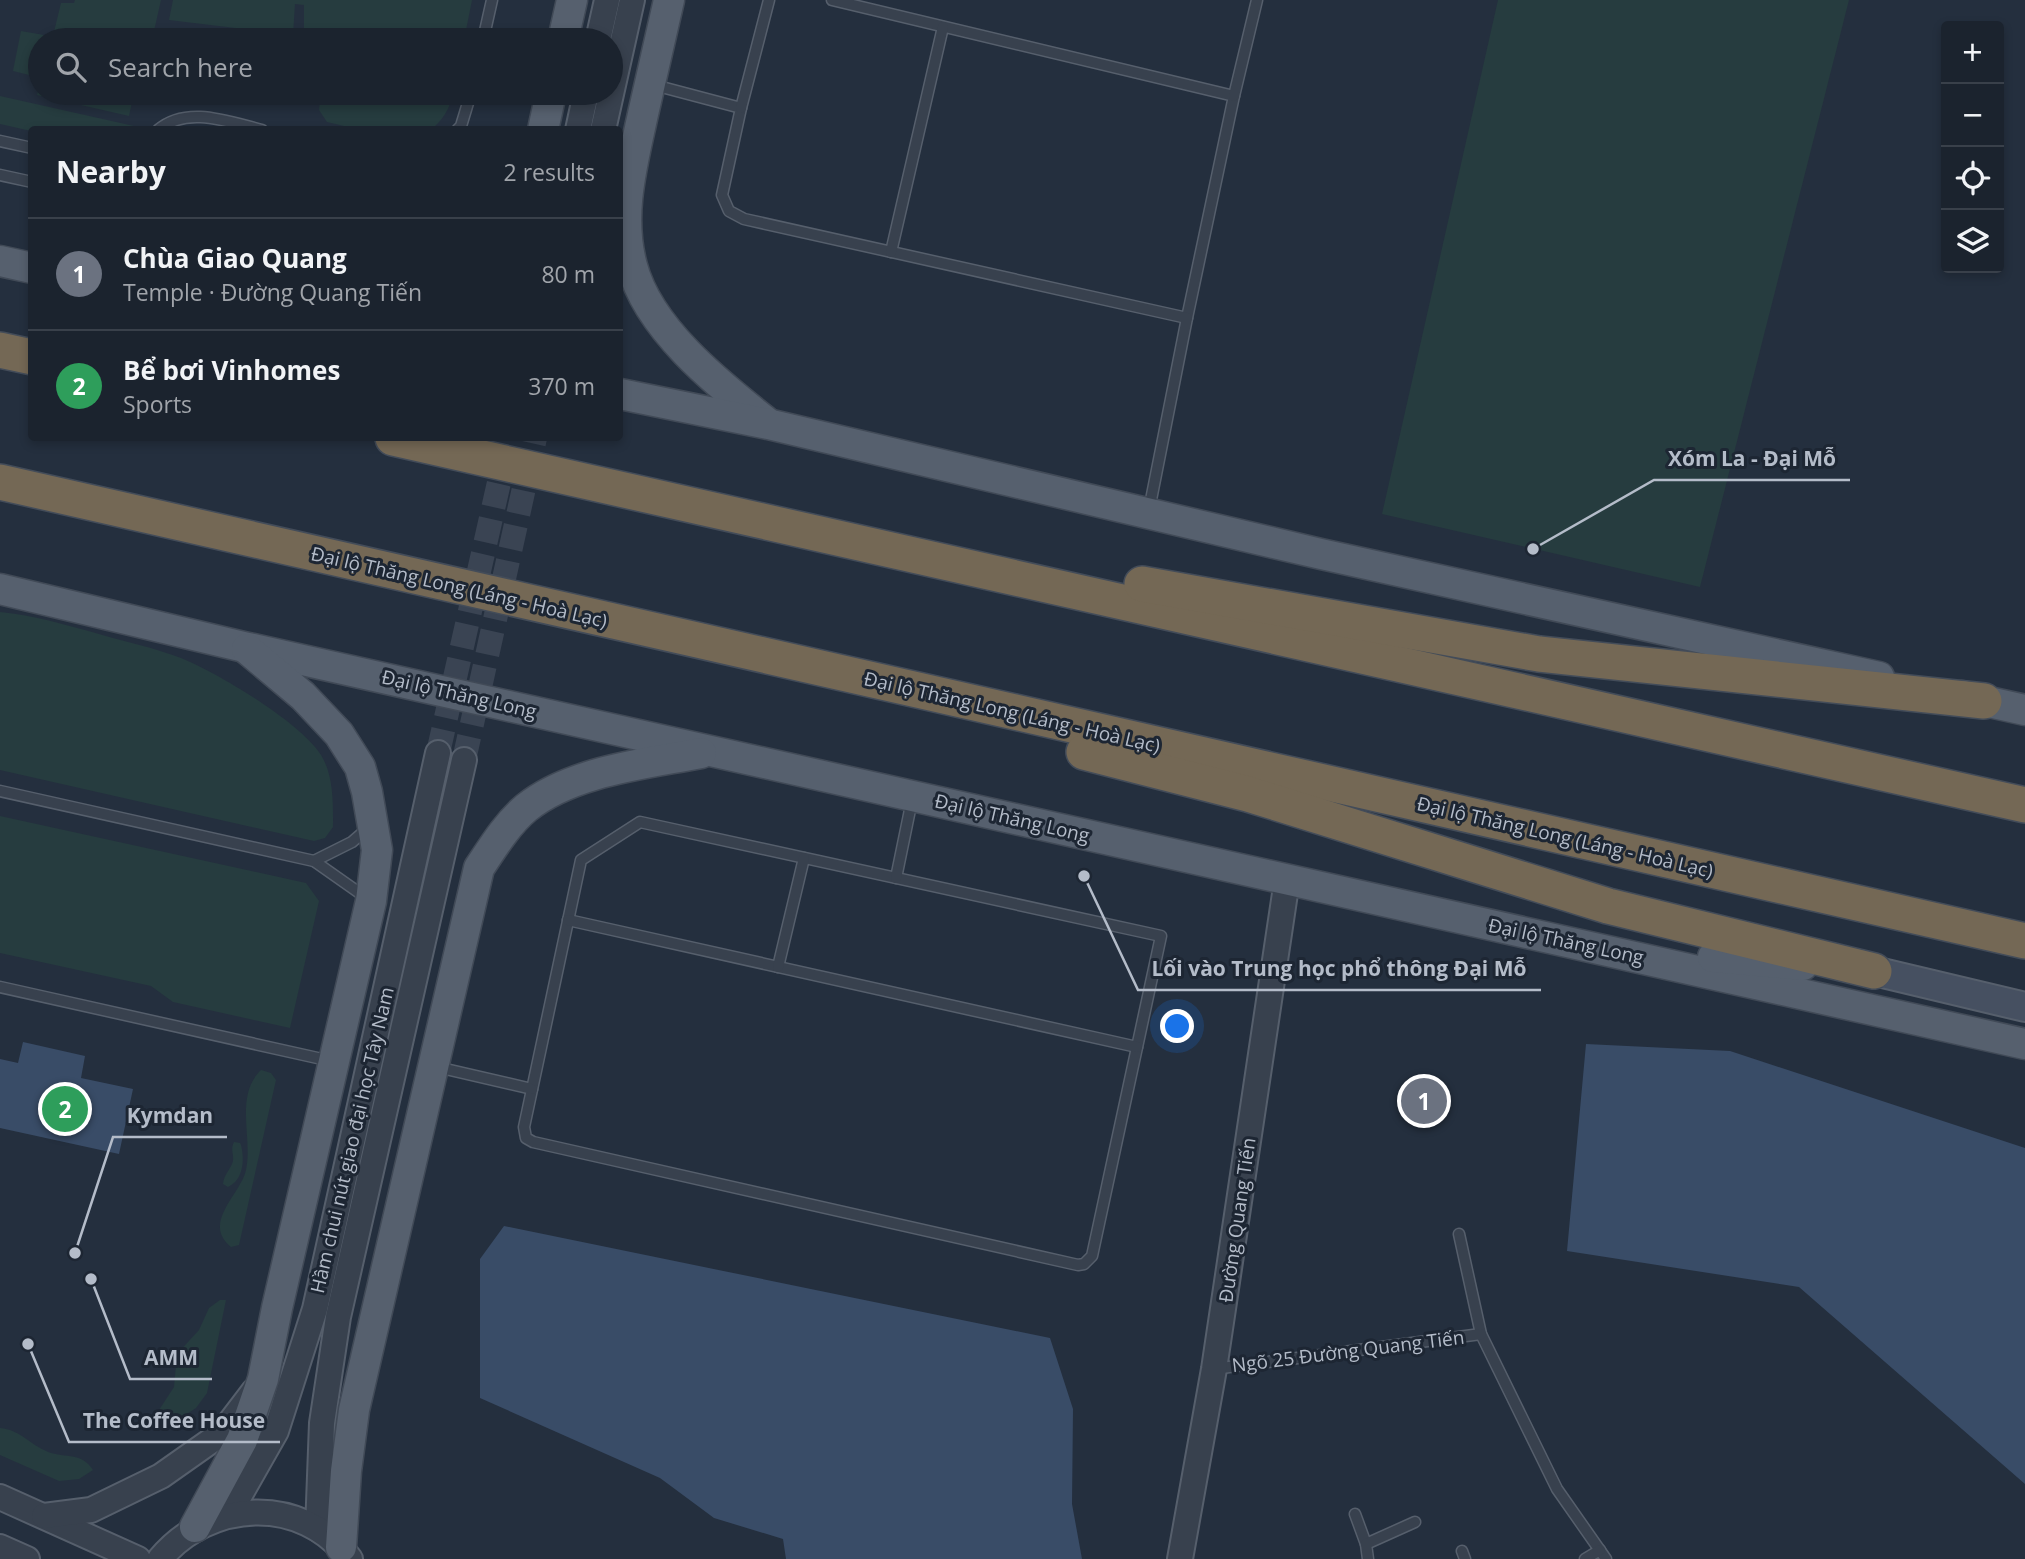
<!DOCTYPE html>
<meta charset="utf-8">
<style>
:root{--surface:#1b232e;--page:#242b36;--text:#f1f3f6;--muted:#a0a4aa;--line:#39404a;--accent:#d93025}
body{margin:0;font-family:"Open Sans",sans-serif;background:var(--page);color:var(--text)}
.controls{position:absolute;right:21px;top:21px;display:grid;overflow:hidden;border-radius:7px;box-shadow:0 4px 10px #0003}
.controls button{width:63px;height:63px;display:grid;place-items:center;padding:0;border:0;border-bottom:2px solid var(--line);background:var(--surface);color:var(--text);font:35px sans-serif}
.you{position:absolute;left:1178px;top:1027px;width:24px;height:24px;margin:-18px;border:5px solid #fff;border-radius:50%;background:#1a73e8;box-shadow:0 0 0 10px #1a73e833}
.badge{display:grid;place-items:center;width:46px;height:46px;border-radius:50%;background:var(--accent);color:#fff;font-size:23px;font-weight:700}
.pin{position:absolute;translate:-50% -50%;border:4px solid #fff;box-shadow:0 2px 7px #0006}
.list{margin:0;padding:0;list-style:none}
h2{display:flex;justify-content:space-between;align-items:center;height:91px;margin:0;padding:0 28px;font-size:30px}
h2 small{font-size:23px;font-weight:400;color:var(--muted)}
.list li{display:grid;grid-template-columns:46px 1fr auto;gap:21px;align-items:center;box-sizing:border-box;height:112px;padding:0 28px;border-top:2px solid var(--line)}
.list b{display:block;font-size:26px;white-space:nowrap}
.list p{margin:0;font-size:23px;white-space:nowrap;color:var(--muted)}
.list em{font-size:23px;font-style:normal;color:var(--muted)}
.icon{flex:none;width:38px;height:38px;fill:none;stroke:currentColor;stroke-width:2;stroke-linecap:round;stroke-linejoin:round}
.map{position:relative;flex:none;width:2025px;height:1559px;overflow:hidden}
.search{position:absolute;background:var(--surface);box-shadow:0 4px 10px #0003;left:28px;top:28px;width:595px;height:77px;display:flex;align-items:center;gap:18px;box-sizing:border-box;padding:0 24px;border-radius:38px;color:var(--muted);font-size:26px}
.panel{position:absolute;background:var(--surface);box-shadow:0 4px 10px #0003;left:28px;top:126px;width:595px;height:315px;border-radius:7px}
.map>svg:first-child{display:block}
.green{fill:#263c3f}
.water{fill:#394c67}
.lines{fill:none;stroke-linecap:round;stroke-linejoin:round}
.tertiary-tunnel{stroke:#3a4453;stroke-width:24;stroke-dasharray:24 12;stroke-linecap:butt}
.service-casing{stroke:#565f6c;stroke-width:13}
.tertiary-casing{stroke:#565f6c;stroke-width:28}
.secondary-casing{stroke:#565f6c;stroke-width:32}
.primary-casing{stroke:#414a57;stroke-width:33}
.motorway-casing{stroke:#434c59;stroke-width:38}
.service{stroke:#38414e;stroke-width:10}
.tertiary{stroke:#38414e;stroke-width:24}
.secondary{stroke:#465061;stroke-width:28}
.primary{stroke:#56606e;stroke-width:30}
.motorway{stroke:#746855;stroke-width:35}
.labels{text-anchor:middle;stroke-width:6;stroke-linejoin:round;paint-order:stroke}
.street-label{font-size:19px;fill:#b4bcc9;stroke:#1d2633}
.leader{fill:none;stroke:#b4bcc9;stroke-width:2.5}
.callout-dot{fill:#b4bcc9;stroke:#1d2633;stroke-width:2.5}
.callout-label{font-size:21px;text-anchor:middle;font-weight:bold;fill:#b4bcc9;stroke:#1d2633;stroke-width:6;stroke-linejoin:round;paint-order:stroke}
</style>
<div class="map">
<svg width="2025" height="1559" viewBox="0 0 2025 1559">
<rect width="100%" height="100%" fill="#242f3e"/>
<g class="green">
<polygon points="75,0 161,0 152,40 52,40 61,3 74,3"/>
<polygon points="173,0 472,0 464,40 340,40 304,35 304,5 295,4 293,35 169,20"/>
<polygon points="1498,0 1849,0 1700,587 1382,514"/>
<polygon points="21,31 44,35 43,40 40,40 40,52 33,76 13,71"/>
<polygon points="40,85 40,93 134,93 129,116 37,95"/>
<path d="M329,93H453C450,108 443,121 430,130L357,129L327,122L319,110L320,101L327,103Z"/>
<polygon points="0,96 134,126 133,129 31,131 0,124"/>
<path d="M0,612C34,615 66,625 99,634C126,642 155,648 181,658C218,673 300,722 321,755C334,776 333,804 333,827L325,838L314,841L0,770Z"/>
<polygon points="0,816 306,883 319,901 290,1028 173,1002 151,986 0,953"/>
<path d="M261,1070L271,1073L276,1080L239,1245L231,1247C201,1223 241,1194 246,1170C253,1138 234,1096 261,1070Z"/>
<path d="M234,1142L240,1143L241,1145C245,1161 243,1180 228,1187L223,1184C224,1174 231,1169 233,1161C234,1153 230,1150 234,1142Z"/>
<polygon points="220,1300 226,1300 207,1393 196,1408 162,1430 157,1417 159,1410 174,1387 177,1354 199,1330 209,1308"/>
<path d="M0,1428C20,1430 27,1442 44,1450C63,1460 80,1450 93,1470L79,1479L59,1481L0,1455Z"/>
</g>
<g class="water">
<polygon points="23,1042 85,1056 81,1078 133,1089 119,1154 0,1128 0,1059 18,1063"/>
<polygon points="1586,1044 1730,1051 2025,1148 2025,1484 1799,1287 1567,1251"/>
<polygon points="504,1226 1050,1338 1073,1409 1072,1504 1082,1559 786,1559 783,1539 714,1518 660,1478 480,1398 480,1259"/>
</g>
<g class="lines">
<g class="tertiary-tunnel">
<polyline points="438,753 509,438"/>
<polyline points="464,760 535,438"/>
</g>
<defs>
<g id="service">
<polyline points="832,0 1234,96 1187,318"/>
<polyline points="483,40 492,0"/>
<polyline points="654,85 741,108 722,195 729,211 744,219 1187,318 1149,510"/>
<polyline points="1234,96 1257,0"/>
<polyline points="741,108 769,0"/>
<path d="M158,130C187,105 229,122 262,130"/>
<polyline points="457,130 461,126 471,93"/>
<polyline points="0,141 32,148"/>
<polyline points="0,175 32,182"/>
<polyline points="891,252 943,27"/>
<polyline points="0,791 314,861 368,899"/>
<polygon points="640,822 1161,936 1092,1256 1084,1264 1078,1265 533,1142 526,1138 524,1127 581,860"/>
<polyline points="314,861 352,842 367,829"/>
<polyline points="896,878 912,800"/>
<polyline points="568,920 1137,1047"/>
<polyline points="778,967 804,858"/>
<polyline points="0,987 331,1061"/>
<polyline points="437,1067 532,1089"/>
<polyline points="1459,1234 1481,1334 1557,1489 1606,1559"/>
<polyline points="1214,1369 1481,1334"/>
<polyline points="1355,1514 1366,1544"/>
<polyline points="1462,1551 1465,1559"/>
<polyline points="1368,1559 1366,1544 1415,1522"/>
<polyline points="1585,1559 1600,1550"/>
</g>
<g id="tertiary">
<polyline points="598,40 607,0"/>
<polyline points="578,130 586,93"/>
<polyline points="603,130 632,0"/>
<polyline points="0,1497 138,1559"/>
<polyline points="229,1514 276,1431 315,1309 438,753"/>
<polyline points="44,1516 91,1510 161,1476 222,1433 254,1391"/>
<polyline points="318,1529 322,1423 338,1317 464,760"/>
<polyline points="0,1547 27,1559"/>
<path d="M160,1559C209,1500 302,1494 350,1559"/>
<polyline points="1180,1559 1214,1369 1287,880"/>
</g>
<polyline id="secondary" points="1874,971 2025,1007"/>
<g id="primary">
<path d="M669,0C660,38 652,76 643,114C632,165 618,215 632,266C648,328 717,383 765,421"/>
<polyline points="563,40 572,0"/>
<polyline points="543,130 551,93"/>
<polyline points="0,261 32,268"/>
<polyline points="620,394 768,424 1321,554 1879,677"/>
<polyline points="0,589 244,647 2025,1044"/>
<polyline points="1962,696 2025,710"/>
<polyline points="1713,957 1803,965"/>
<polyline points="195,1527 242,1440 263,1379 277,1308 371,901 377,850 367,792 360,767 339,734 303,696 247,649"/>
<path d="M341,1547L346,1471L354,1410L479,868C493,847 507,824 526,808C572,771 645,764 701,753"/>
</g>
<g id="motorway">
<polyline points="0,350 32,357"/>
<polyline points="393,438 2025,805"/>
<polyline points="0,482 2025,941"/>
<polyline points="1142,584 1539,654 1984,701"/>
<polyline points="1084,752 1248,794 1608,906 1874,971"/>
</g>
</defs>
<use href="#service" class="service-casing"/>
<use href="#tertiary" class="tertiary-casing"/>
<use href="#secondary" class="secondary-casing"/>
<use href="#primary" class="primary-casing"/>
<use href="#motorway" class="motorway-casing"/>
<use href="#service" class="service"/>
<use href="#tertiary" class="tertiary"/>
<use href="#secondary" class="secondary"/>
<use href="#primary" class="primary"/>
<use href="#motorway" class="motorway"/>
</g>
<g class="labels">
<g class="street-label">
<text transform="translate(459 587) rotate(13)" y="7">Đại lộ Thăng Long (Láng - Hoà Lạc)</text>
<text transform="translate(459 694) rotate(13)" y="7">Đại lộ Thăng Long</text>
<text transform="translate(1012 712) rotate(13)" y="7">Đại lộ Thăng Long (Láng - Hoà Lạc)</text>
<text transform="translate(1012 818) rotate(13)" y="7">Đại lộ Thăng Long</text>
<text transform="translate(1565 837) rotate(13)" y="7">Đại lộ Thăng Long (Láng - Hoà Lạc)</text>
<text transform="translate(1566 941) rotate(12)" y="7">Đại lộ Thăng Long</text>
<text transform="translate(352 1140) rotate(-77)" y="7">Hầm chui nút giao đại học Tây Nam</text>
<text transform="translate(1237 1220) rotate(-82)" y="7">Đường Quang Tiến</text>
<text transform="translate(1348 1351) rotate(-7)" y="7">Ngõ 25 Đường Quang Tiến</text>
</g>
</g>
<path class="leader" d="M1533 549L1654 480H1850M1084 876L1138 990H1541M75 1253L113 1137H227M91 1279L130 1379H212M28 1344L69 1442H280"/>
<g class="callout-dot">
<circle cx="1533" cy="549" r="7"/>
<circle cx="1084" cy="876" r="7"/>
<circle cx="75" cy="1253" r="7"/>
<circle cx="91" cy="1279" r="7"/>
<circle cx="28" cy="1344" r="7"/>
</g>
<g class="callout-label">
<text x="1752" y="466">Xóm La - Đại Mỗ</text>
<text x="1339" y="976">Lối vào Trung học phổ thông Đại Mỗ</text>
<text x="170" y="1123">Kymdan</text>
<text x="171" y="1365">AMM</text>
<text x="174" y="1428">The Coffee House</text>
</g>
</svg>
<div class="controls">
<button>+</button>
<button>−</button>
<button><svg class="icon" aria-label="locate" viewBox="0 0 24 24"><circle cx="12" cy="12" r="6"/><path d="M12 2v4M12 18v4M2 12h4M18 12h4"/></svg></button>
<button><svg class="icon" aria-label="layers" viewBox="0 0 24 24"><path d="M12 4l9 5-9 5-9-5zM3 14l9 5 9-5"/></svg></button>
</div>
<div class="you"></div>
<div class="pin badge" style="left:1424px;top:1101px;background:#6b7280">1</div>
<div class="pin badge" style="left:65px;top:1109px;background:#2e9e5b">2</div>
<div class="search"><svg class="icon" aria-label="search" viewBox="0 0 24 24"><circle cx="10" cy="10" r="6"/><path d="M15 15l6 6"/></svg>Search here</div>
<section class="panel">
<h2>Nearby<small>2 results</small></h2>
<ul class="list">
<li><span class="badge" style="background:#6b7280">1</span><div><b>Chùa Giao Quang</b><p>Temple · Đường Quang Tiến</p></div><em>80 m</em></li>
<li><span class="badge" style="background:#2e9e5b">2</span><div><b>Bể bơi Vinhomes</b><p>Sports</p></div><em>370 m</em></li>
</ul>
</section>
</div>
